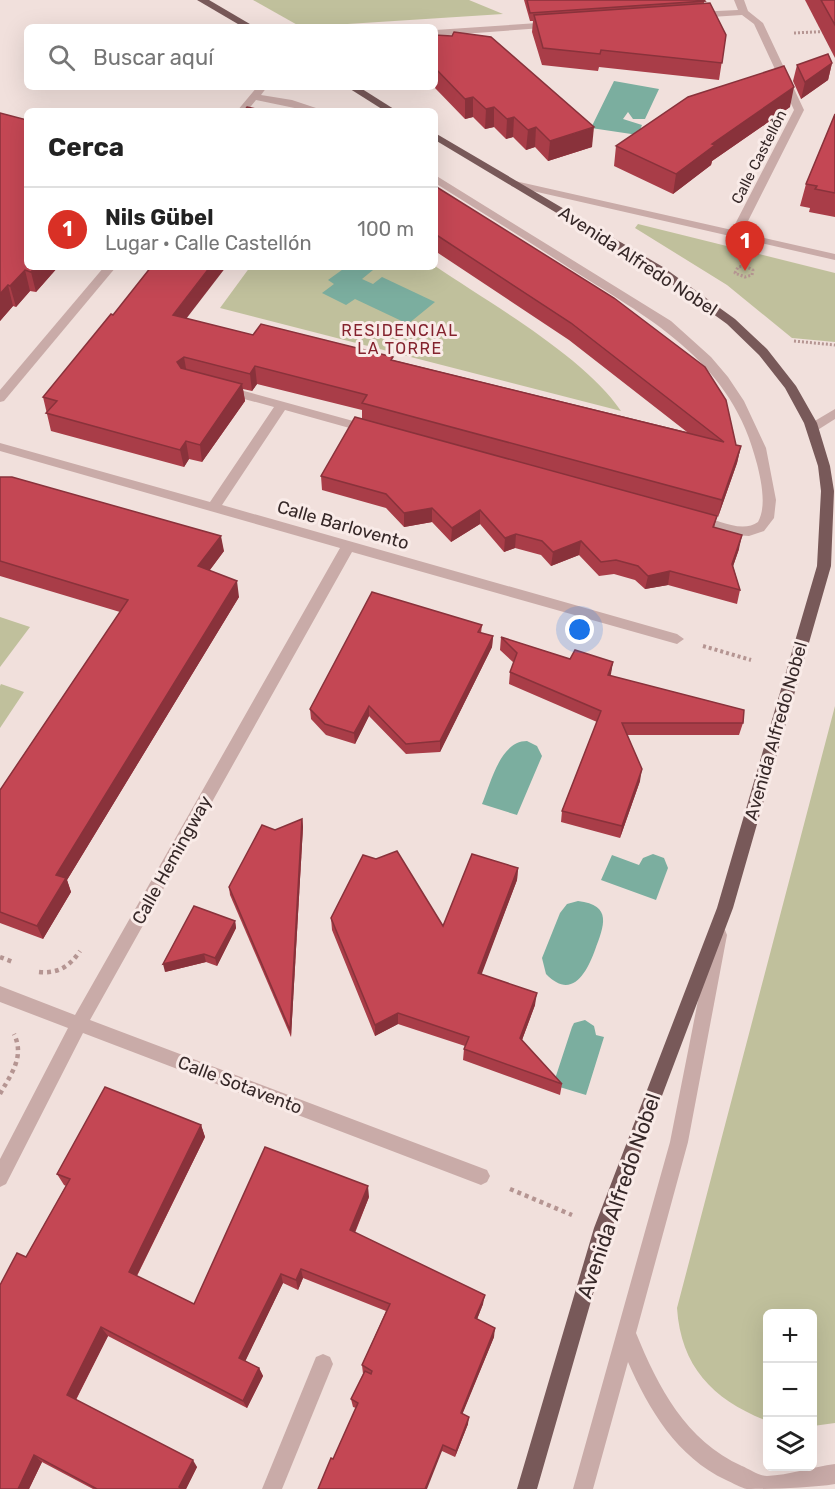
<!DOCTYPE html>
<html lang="es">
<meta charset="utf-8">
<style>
:root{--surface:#fff;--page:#f6f6f6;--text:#222;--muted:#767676;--line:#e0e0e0;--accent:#d93025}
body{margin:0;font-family:Rubik,sans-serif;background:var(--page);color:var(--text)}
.controls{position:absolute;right:18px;bottom:18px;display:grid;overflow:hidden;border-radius:9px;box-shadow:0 6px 24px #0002}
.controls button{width:54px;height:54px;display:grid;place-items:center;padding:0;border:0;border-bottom:2px solid var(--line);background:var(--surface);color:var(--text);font:30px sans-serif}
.you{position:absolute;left:580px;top:630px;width:21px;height:21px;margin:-15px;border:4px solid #fff;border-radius:50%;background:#1a73e8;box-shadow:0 0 0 9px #1a73e833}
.badge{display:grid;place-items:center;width:39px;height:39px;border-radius:50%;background:var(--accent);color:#fff;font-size:20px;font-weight:700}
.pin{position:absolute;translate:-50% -50px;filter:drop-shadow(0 2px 3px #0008)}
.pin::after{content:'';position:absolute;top:32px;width:21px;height:18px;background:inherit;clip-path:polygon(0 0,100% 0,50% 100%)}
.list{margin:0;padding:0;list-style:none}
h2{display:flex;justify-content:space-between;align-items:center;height:78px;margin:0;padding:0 24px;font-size:26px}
h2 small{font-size:20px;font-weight:400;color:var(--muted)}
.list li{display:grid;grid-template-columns:39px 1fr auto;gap:18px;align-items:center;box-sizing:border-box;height:84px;padding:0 24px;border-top:2px solid var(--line)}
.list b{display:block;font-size:22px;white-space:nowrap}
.list p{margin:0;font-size:20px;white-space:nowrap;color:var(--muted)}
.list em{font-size:20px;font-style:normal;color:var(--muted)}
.icon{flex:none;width:33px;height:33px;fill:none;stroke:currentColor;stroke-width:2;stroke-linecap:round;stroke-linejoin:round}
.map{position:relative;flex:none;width:835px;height:1489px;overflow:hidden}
.search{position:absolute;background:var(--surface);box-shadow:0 6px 24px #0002;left:24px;top:24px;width:414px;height:66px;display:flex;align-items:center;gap:15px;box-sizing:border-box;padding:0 21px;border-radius:9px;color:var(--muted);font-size:22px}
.panel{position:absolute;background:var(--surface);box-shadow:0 6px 24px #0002;left:24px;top:108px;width:414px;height:162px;border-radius:9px}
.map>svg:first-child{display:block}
.green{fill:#c0c09c}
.water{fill:#7bae9f}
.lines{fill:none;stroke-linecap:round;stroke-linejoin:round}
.path-far2{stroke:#b59592;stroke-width:3;stroke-dasharray:2 2;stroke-linecap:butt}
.path-far1{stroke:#b59592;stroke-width:4;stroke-dasharray:3 3;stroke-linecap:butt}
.path{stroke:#b59592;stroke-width:4.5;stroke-dasharray:4 4;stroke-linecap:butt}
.minor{fill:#c9aba8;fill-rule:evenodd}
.major{fill:#785959;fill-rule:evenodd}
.wall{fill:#a93d48}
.shaded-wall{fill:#89323b}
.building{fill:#c44754;stroke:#89323b;stroke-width:1.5}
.labels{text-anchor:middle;stroke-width:6;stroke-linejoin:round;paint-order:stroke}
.far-street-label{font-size:15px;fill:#362828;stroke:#f9ebe8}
.far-neighbourhood-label{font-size:16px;letter-spacing:1.5px;fill:#84222d;stroke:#f9ebe8}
.street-label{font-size:18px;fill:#362828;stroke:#f9ebe8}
.near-street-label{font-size:21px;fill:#362828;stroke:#f9ebe8}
</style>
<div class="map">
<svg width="835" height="1489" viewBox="0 0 835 1489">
<rect width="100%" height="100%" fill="#f1e0dc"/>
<g class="green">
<polygon points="253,0 469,0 503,14 301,27"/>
<polygon points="638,224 835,273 835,342 792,338 727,285 635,228"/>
<path d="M435,266C491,304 585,357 621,411L220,308L250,267Z"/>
<polygon points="0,617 30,627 0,667"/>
<polygon points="1,684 24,692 0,728 0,686"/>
<path d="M835,706V1423L813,1426L812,1314H768L767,1421C714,1400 681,1368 677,1308Z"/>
</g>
<g class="water">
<polygon points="614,81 659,89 645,119 633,119 628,112 623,119 642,125 638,135 591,128"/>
<polygon points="346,267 366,267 373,270 362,279 373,284 382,277 435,302 408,324 355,299 346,305 322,293 334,284 328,280"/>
<path d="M527,741L537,746L542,756L517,815L482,804C491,783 500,741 527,741Z"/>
<polygon points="653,854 664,858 668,868 656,900 601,880 612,855 639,865 643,858"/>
<path d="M578,901C613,905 604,926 595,950C587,972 572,1001 546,974L542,958L560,913L567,904Z"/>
<polygon points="585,1020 594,1026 596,1035 604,1037 586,1095 553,1085 572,1027 574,1023"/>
</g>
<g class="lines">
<g class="path-far2">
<polyline points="794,33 835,31"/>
<polygon points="745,266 753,270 752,275 745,277 735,273 738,267"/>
<polyline points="794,341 835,345"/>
</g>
<polyline class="path-far1" points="703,646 751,660"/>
<g class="path">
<polyline points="0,957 13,962"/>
<path d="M39,972C58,974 70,966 80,951"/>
<path d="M0,1094C11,1074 25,1057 14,1034"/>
<polyline points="510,1189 572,1215"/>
</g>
<g class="minor">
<polygon points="734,0 744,0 748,11 763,23 804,110 742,233 835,254 835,260 511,186 511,182 515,181 732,230 794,110 754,24 742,15 696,18 691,15 696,12 738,10"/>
<polygon points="553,22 558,25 556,27 435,36 435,30"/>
<polygon points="257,87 267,87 261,95 292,100 325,111 309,111 256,100 247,111 237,111"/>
<path d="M435,175L671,321L711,357L728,377L744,401L766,448L776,500L774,518L764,531L749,536L734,535L693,522L691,519L698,514C715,519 742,534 758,522C767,506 761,480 757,464C733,364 655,322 574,271C528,241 481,212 435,183Z"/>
<polygon points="104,267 116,267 4,401 0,402 0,390"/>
<polygon points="226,386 375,427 377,430 371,434 285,410 222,505 677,634 684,639 677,644 352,552 90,1020 487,1170 490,1176 487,1182 481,1185 83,1033 6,1184 0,1187 0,1159 68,1028 0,1002 0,986 75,1015 340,548 0,451 0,443 210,502 274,407 222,393 220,390"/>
<polygon points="835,409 835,419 816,431 808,431 808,425"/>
<path d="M719,928L725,930L727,935L688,1142L636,1333C658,1387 686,1441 742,1466C749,1469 759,1476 767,1476C789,1475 813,1467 835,1464V1484C811,1488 771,1489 747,1489C741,1488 733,1483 726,1480C677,1457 649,1410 628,1362L593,1489H573L670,1142L711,935L713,930Z"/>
<polygon points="323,1354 330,1357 333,1364 282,1489 262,1489 316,1357"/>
</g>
<g class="major">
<polygon points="197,0 209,0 255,27 243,27"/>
<polygon points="347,87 359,87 397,111 385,111"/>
<polygon points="435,133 663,267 735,319 767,349 796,386 817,423 830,466 834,491 831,566 733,908 612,1228 537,1489 517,1489 594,1228 717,908 817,566 821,491 818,466 804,423 785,388 759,355 727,324 655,272 435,140"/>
</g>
</g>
<g class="wall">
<polygon points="524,0 704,0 704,3 726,35 719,80 599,67 598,71 542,65 532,32 533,21 530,21"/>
<polygon points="805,0 835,0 835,58"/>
<polygon points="435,35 592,147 548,161 535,147 526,150 513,137 506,139 494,127 485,129 473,117 465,119 434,87 435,87"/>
<polygon points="832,63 828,80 801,99 793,81 797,65"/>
<polygon points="790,107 712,161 711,165 673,194 614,166 616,146"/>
<polygon points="0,113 27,267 58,267 36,292 30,291 16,307 13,306 0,321"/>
<polygon points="835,114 835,217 809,212 810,208 800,206 806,184"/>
<polygon points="435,186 736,445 741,446 737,463 718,517 717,516 714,528 739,549 733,566 740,590 737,604 668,585 645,589 635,580 614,574 599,576 579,555 551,566 541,555 515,548 504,552 480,524 451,542 432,522 404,527 386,508 322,490 321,476 362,419 362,410 257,384 252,391 243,389 245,401 202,462 189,459 184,467 51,431 43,397 113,315 187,319 253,335 393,360 687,432 569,340 435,251"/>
<polygon points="0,477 224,551 209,571 239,597 67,880 71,892 43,939 0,923 0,790 120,612 0,576"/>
<polygon points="482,625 481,633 493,636 492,647 440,752 406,754 369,716 355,744 326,735 311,719 310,709"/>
<polygon points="501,637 570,659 613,662 610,676 743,723 739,735 627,735 640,781 620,838 561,822 562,811 597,722 509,684 510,672 514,663 500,650"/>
<polygon points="302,819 303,827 291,1037 230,895 229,887"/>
<polygon points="518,868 517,880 481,974 535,1005 522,1040 562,1084 560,1095 463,1060 464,1049 465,1046 398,1024 375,1036 332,930 331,918 443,926"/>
<polygon points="235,921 236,928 217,966 206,962 165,972"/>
<polygon points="201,1125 205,1137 137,1276 194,1304 369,1197 355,1233 483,1304 477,1319 494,1337 462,1414 468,1424 455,1457 442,1451 333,1459 356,1408 353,1407 351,1399 363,1374 362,1365 386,1311 303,1278 298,1290 283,1283 245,1361 259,1368 263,1376 247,1408 108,1336 76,1400 197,1467 186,1489 93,1489 42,1462 29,1489 0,1489 26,1257 66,1186 64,1185 57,1174"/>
</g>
<g class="shaded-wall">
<polygon points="832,63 828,80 801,99 805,82"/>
<polygon points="794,87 790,107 712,161 711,165 673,194 676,174 712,144"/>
<polygon points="473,97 473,117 465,119 465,99"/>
<polygon points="494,107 494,127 485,129 486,109"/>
<polygon points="514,117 513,137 506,139 507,119"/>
<polygon points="536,127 535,147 526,150 528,130"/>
<polygon points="594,127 592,147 548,161 550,141"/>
<polygon points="35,267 58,267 36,292 31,272"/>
<polygon points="210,267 226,267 176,332 173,315"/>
<polygon points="25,270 30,291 16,307 10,286"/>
<polygon points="8,285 13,306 0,321 0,294"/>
<polygon points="184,357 187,374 180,380 177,362"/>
<polygon points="255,366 257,384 252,391 250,374"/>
<polygon points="242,384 245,401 202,462 200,445"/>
<polygon points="186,441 189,459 184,467 180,450"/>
<polygon points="741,446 737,463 718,517 722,500"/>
<polygon points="432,508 432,522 404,527 404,513"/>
<polygon points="480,510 480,524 451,542 452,528"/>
<polygon points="516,534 515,548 504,552 505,538"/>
<polygon points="742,535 739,549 729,578 732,564"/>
<polygon points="221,536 224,551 201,582 198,566"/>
<polygon points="581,541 579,555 551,566 553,552"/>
<polygon points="670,571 668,585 645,589 648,576"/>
<polygon points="237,581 239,597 67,880 71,892 43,939 37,926 56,875"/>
<polygon points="493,636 492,647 440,752 440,741"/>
<polygon points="613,662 611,674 606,687 608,675"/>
<polygon points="369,706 369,716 355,744 354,733"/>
<polygon points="642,769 640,781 620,838 622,826"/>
<polygon points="302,819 303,827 291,1037 290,1030"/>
<polygon points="518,868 517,880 478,984 478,973"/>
<polygon points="235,921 236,928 217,966 215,958"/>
<polygon points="204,954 206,962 165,972 163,964"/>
<polygon points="537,993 535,1005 519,1048 520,1038"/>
<polygon points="398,1013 398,1024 375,1036 375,1025"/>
<polygon points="201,1125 205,1137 134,1281 129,1272"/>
<polygon points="368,1186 369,1197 351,1241 350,1230"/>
<polygon points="301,1269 303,1278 298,1290 296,1280"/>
<polygon points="281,1274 283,1283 243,1366 239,1358"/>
<polygon points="485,1295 483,1304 474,1327 475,1318"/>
<polygon points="101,1327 108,1336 74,1403 67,1395"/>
<polygon points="495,1328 494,1337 460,1420 461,1413"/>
<polygon points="259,1368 263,1376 247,1408 243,1401"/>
<polygon points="469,1417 468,1424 455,1457 456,1451"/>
<polygon points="443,1445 442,1451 427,1489 425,1489"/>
<polygon points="34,1455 42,1462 29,1489 18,1489"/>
<polygon points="193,1460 197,1467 186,1489 181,1489 179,1487"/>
</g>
<g class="building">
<polygon points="527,0 704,0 705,1 530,13"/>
<polygon points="821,0 835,0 835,25"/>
<polygon points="710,3 726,35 722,63 601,50 600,54 543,48 534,15"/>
<polygon points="454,32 491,37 594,127 550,141 536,127 528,130 514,117 507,119 494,107 486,109 473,97 465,99 435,68 435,35 452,36"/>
<polygon points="828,54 832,63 805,82 797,65"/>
<polygon points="784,66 794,87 712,144 715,145 676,174 616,146 688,97"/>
<polygon points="247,107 265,111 247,111 245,110"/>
<polygon points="0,113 27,120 27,267 35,267 31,272 25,270 10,286 8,285 0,294"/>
<polygon points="835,114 835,193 815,189 817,186 806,184"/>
<polygon points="435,186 614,298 705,367 726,400 736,445 741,446 722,500 362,403 367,395 255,366 250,374 184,357 177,362 181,368 242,384 200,445 186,441 180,450 46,413 57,401 43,397 111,314 113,315 151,267 210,267 173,315 253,335 261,324 393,357 391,360 724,442 571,323 435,234"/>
<polygon points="355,417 717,516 713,527 742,535 732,564 740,590 670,571 648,576 638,566 616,560 601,562 581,541 553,552 542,541 516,534 505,538 480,510 452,528 432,508 404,513 386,494 321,476"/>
<polygon points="0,477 12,477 221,536 198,566 237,581 56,875 66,878 37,926 0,912 0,790 128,600 0,561"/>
<polygon points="372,592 482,625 478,632 493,636 440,741 406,744 369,706 354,733 325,724 310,709"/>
<polygon points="501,637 570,659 575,650 613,662 608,675 744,710 743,723 622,723 642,769 622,826 562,811 601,711 510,672 517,653"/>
<polygon points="302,819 290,1030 229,887 262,825 275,830"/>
<polygon points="397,851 443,926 472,854 518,868 478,973 537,993 520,1038 562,1084 464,1049 469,1037 398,1013 375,1025 331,918 363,855 376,859"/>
<polygon points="194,906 235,921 215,958 204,954 163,964"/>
<polygon points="105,1087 201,1125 129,1272 194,1304 265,1147 368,1186 350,1230 485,1295 475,1318 495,1328 461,1413 469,1417 456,1451 443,1445 425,1489 318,1489 331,1458 333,1459 358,1403 351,1399 365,1371 371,1374 372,1371 362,1365 390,1304 301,1269 296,1280 281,1274 239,1358 259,1368 243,1401 101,1327 67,1395 193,1460 179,1487 183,1489 97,1489 34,1455 18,1489 0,1489 0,1285 17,1253 26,1257 70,1179 57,1174"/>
</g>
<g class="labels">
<g class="far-street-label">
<text transform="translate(759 157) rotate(-63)" y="5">Calle Castellón</text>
</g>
<g class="far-neighbourhood-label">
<text x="400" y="336">RESIDENCIAL<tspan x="400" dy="18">LA TORRE</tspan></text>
</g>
<g class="street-label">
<text transform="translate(638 261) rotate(33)" y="6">Avenida Alfredo Nobel</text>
<text transform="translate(343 525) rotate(16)" y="6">Calle Barlovento</text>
<text transform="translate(776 731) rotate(-74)" y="6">Avenida Alfredo Nobel</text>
<text transform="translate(172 860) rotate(-61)" y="6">Calle Hemingway</text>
<text transform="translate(240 1085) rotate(21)" y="6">Calle Sotavento</text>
</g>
<g class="near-street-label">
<text transform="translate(619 1196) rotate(-71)" y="7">Avenida Alfredo Nobel</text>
</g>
</g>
</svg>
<div class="controls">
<button>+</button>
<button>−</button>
<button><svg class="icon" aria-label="layers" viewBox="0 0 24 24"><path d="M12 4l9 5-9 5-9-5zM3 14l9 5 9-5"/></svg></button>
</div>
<div class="you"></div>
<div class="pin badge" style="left:745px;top:271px">1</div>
<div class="search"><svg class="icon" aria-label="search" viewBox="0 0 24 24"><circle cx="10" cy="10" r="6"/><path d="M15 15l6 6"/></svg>Buscar aquí</div>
<section class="panel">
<h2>Cerca<small></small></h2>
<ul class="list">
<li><span class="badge">1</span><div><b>Nils Gübel</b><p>Lugar · Calle Castellón</p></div><em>100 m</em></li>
</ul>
</section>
</div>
